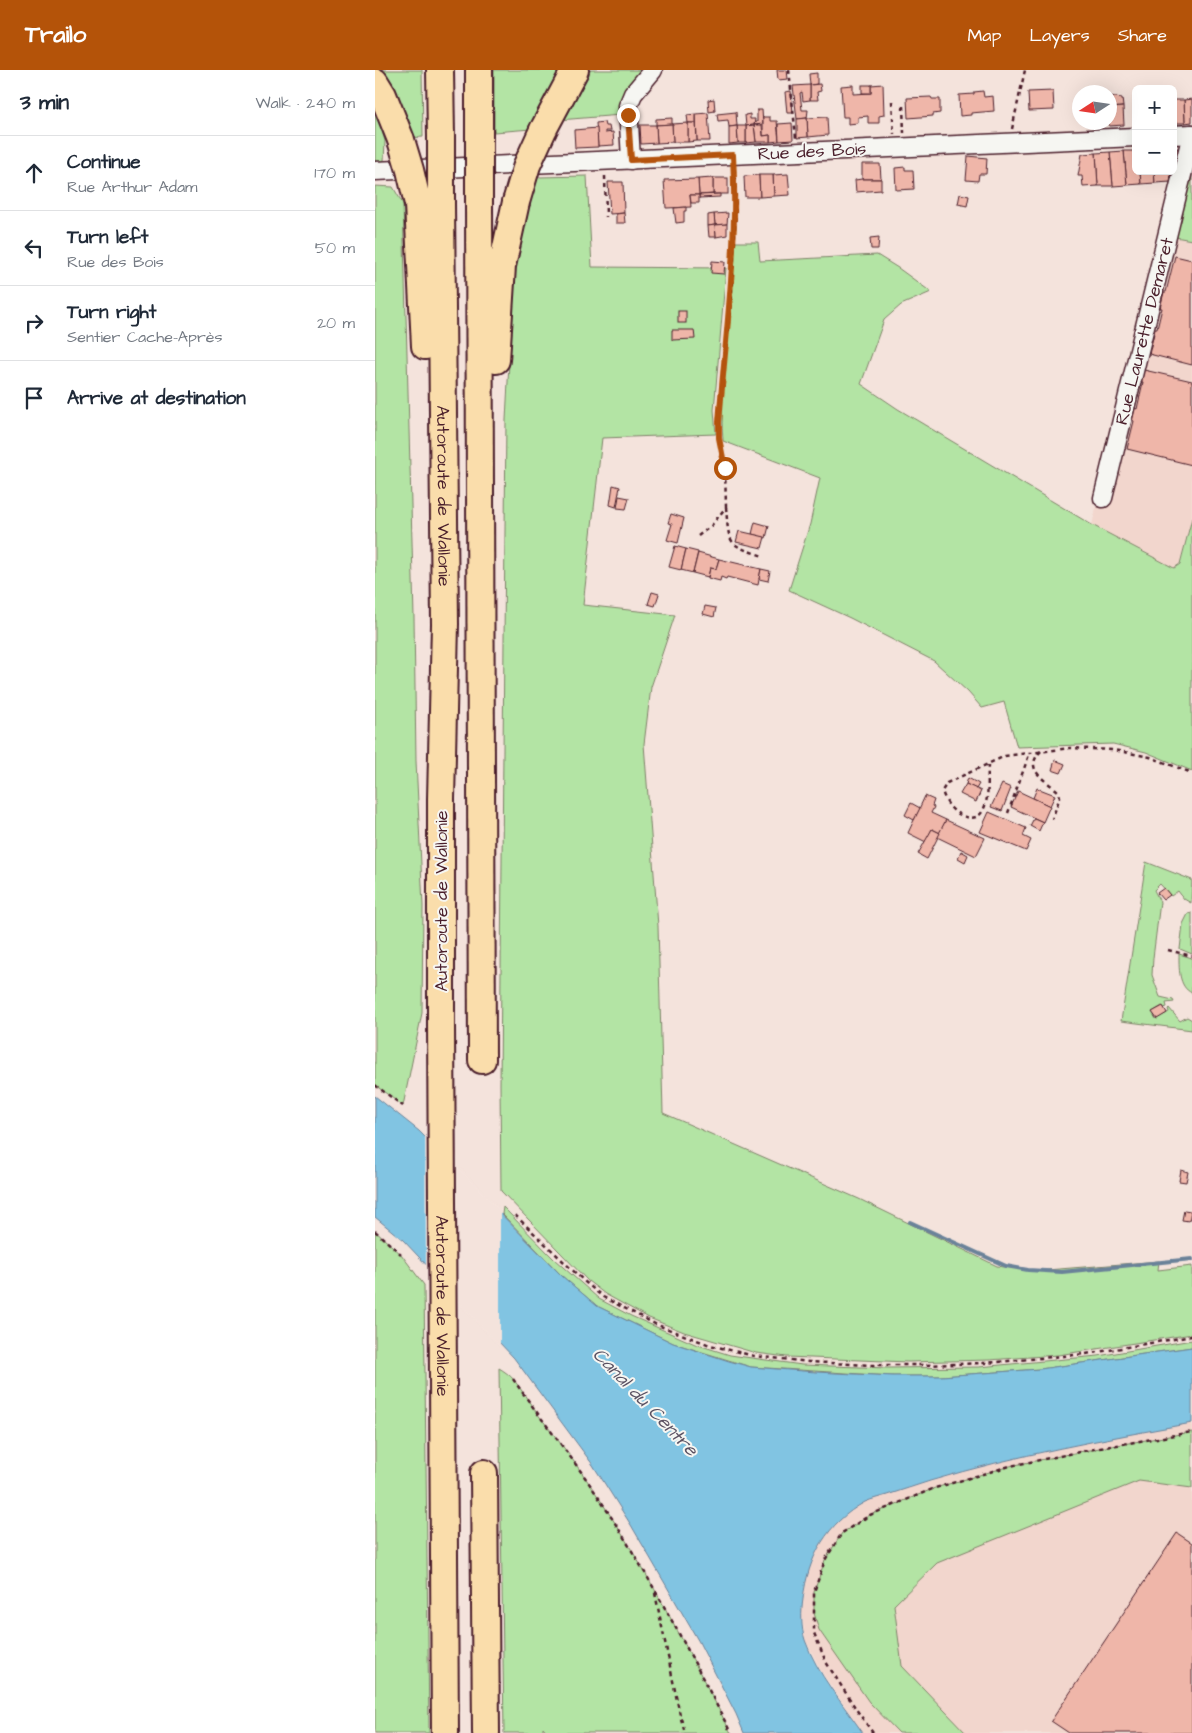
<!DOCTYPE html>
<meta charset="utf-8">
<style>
:root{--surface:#fff;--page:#f2f2f3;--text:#1f2937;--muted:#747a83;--line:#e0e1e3;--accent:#b45309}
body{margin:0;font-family:"Architects Daughter",sans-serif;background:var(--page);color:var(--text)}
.controls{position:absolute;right:15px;top:15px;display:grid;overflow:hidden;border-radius:8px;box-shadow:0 5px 20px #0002}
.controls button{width:45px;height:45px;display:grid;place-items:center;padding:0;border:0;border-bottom:1px solid var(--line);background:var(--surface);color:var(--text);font:25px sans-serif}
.compass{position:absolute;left:697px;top:15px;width:45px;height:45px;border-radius:50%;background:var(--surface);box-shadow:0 5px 20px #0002;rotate:258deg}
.stop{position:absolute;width:15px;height:15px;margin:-11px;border:4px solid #b45309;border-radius:50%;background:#fff}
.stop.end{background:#b45309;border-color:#fff;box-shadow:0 1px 5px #0008}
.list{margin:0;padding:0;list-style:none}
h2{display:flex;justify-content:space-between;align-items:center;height:65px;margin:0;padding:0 20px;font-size:21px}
h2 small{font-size:16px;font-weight:400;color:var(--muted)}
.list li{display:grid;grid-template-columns:32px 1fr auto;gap:15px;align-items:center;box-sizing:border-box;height:75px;padding:0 20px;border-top:1px solid var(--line)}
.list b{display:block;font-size:19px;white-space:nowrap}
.list p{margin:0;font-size:16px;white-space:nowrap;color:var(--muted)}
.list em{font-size:16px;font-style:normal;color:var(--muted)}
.icon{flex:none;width:28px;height:28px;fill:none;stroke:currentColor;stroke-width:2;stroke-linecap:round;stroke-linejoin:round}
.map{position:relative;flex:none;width:817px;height:1663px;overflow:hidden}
header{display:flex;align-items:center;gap:30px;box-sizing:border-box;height:70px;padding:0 25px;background:var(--accent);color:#fff}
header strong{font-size:24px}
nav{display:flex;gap:28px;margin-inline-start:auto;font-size:18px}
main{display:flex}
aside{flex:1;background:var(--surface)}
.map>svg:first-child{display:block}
.built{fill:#f2d6cd}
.green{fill:#b3e4a4;stroke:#7e8268}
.water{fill:#81c4e2;stroke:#6b8299}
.pier{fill:#f4e3dc}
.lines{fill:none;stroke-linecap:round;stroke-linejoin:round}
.stream{stroke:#6b8299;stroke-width:4}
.building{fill:#efb6a9;stroke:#4a1f2b}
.minor-casing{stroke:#4a1f2b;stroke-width:21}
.highway-casing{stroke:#4a1f2b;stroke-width:30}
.path{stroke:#4a1f2b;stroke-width:2.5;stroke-dasharray:4 4;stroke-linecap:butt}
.minor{stroke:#f6f6f2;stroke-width:18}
.highway{stroke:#faddab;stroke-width:26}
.highway-bridge-casing{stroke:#4a1f2b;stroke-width:30;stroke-linecap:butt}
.highway-bridge{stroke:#faddab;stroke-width:26}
.route{stroke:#b45309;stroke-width:6}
.labels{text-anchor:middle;stroke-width:4;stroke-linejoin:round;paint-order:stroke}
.street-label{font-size:18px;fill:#4a1f2b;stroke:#f6f6f2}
.water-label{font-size:19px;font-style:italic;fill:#5a5162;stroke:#f6f6f2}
</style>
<header>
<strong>Trailo</strong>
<nav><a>Map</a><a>Layers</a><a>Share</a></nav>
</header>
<main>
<aside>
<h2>3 min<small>Walk · 240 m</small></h2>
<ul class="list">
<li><svg class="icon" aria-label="ahead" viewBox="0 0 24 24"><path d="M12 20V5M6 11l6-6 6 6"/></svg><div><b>Continue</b><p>Rue Arthur Adam</p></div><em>170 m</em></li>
<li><svg class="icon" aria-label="left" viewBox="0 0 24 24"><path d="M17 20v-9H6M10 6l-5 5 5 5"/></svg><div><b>Turn left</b><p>Rue des Bois</p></div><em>50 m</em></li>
<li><svg class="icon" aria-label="right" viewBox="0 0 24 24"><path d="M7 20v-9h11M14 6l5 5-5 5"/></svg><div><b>Turn right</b><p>Sentier Cache-Après</p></div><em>20 m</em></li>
<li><svg class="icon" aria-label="arrive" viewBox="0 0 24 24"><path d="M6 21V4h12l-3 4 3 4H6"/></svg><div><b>Arrive at destination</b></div></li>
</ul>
</aside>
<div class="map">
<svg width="817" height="1663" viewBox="0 0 817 1663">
<rect width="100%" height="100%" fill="#f4e3dc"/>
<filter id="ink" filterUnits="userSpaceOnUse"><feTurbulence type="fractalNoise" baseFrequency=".02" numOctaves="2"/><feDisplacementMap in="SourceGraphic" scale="10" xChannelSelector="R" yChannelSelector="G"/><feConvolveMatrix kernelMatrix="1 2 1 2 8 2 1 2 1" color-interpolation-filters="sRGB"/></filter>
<g filter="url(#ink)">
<g class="built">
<polygon points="800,167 817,170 817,448 805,494 799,498 717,455 724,425"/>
<polygon points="817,1353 817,1663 488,1663 446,1601 430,1569 426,1541 430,1514 435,1493 445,1474 456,1459 472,1444 491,1431 603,1397 716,1371"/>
</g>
<g class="green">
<polygon points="0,0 47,0 48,67 32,68"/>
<polygon points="119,0 193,0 156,59 119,62"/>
<polygon points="216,0 271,0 246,45 184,50 208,10"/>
<polygon points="0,37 10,71 9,91 0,91"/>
<polygon points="817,104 817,170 800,167"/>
<polygon points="212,106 217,197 351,198 339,340 341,364 227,368 208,535 300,545 276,617 269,674 283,856 288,1043 484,1129 622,1196 659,1201 784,1191 783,1200 817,1196 817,1264 683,1285 614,1290 533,1292 412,1287 381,1283 309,1262 274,1248 230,1224 213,1211 126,1121 125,1014 131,350 138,216 142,177 159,114 164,107"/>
<polygon points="0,116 18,117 28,134 39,547 41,691 48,836 47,943 28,1036 0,1015"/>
<path d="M359,172H383L385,191L502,185L523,198L556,222L526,235L509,250L486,314L523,339L717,455L799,498L805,494L817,448V701L771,682L738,674L642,677L629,632L607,638L593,622L559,591L475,548L414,520L435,454L445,408L348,371C345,337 349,302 352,268C354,236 355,204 359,172Z"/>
<polygon points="771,792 817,810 816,833 809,829 803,821 796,826 785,814 779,820 785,832 778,888 777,905 785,927 798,930 799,932 791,933 792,937 789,938 787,936 777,942 781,949 794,942 793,939 794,938 805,951 812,947 817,950 817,960 746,951"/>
<polygon points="817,843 817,884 805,879 808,854 813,844"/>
<path d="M804,884L817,888V923C803,917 804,897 804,884Z"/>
<polygon points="128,1137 179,1189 224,1229 256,1246 320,1274 355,1285 427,1295 513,1298 604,1297 723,1286 817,1270 817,1277 665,1299 566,1306 518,1306 376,1297 298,1273 222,1236 187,1206 127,1144"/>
<polygon points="0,1161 26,1184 49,1215 54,1663 0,1663"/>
<path d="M124,1298C129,1301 135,1305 139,1310C148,1321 155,1335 165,1347C242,1442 300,1554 356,1663H173L168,1657V1663H129Z"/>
<polygon points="817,1362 817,1418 764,1411 562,1493 519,1535 527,1596 591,1663 524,1663 494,1632 444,1560 439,1543 439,1522 450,1490 467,1463 495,1445 560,1418 635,1396 719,1379"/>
</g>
<path class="water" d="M0,1026L44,1061L187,1206L222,1236L298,1273L354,1291L376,1297L441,1302L518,1306H566L665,1299L817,1277V1353C729,1369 641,1385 555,1411C541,1416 526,1420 512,1425C505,1427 497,1429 490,1432C452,1453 433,1487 428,1529C426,1542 426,1558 430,1570C442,1604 468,1634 488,1663H369L361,1644L324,1572L256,1455L218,1395L139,1288L28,1170L0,1147Z"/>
<polygon class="pier" points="50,1063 125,1139 125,1277 51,1198"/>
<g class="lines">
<polyline class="stream" points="535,1152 631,1196 653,1200 687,1202 817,1189"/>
</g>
<g class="building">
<polygon points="402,0 412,0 413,9 403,10"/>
<polygon points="442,3 442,14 435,15 434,4"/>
<polygon points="445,14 446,21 442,22 443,30 435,30 435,15"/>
<polygon points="508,14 509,45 504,46 504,53 493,53 493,46 483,47 483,53 473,54 473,47 468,47 466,16 478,15 478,24 496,23 496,15"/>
<polygon points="435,15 435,30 428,31 427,22 425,23 427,40 433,40 432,48 422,49 418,16"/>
<rect x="487" y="15" width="9" height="8"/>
<polygon points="416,21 418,43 412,43 410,22"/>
<polygon points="608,21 609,27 618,26 619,41 596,43 596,45 585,46 584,25 599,24 599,22"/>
<polygon points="678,21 679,40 654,41 653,22"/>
<polygon points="734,26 747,28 748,37 734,38"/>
<polygon points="556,27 557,29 565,29 565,43 558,44 558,46 533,48 532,28"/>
<polygon points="339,29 340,41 334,42 333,30"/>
<polygon points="817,29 817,52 810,53 809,30"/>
<polygon points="798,30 809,30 810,53 798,53"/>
<polygon points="748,37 749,55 734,56 734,38"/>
<polygon points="382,40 387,40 388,54 379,55 380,52 382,52"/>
<polygon points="361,42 362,56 354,57 353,50 343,51 342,44"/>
<polygon points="333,43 335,71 322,71 321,44"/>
<polygon points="321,44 321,53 313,53 312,45"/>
<polygon points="375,44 375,49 380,49 379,55 371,56 370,45"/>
<polygon points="388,47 395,47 395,51 402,51 404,71 395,72 395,65 388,66"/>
<polygon points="452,47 453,65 433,67 432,48"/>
<polygon points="297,48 297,54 281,55 281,49"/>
<polygon points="432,48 433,67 422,68 422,49"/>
<polygon points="229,52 230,56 234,56 235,61 230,61 230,63 238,62 239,75 223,76 221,53"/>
<polygon points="313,53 321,53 322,71 313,72"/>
<polygon points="313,53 313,72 298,72 297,54"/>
<polygon points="417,53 418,70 404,71 403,54"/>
<polygon points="297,54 298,72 282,73 281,55"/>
<polygon points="265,55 281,55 282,73 266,74"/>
<polygon points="379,55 387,55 388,66 395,65 395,72 381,72"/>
<polygon points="379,55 381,72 371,73 371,56"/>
<polygon points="362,56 371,56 371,73 363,73"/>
<polygon points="362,56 363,73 354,74 354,57"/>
<polygon points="222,58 223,77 200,78 199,60"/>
<polygon points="803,78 804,90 799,90 800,100 798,100 798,79"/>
<polygon points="749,81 761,81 761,101 765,101 766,114 752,115"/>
<polygon points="749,81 752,115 738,116 735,82"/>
<polygon points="735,82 738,116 723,116 721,83"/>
<polygon points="721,83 723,116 708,117 707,106 703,106 707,84"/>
<polygon points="593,86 612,88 611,104 604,104 603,111 591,110"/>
<polygon points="487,94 505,94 506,109 487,109"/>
<polygon points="530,97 530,100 538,100 539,119 521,120 520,98"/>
<polygon points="765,101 779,101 780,113 766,114"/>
<polygon points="779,101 795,101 796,112 780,113"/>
<polygon points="413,104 415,125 399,126 398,105"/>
<polygon points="384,105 385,127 370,127 369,106"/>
<polygon points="384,105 398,105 399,126 385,127"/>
<rect x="338" y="108" width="15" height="16"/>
<polygon points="338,108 338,124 324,125 323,109"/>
<polygon points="323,109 324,125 315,125 316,137 291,138 289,110"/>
<polygon points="487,109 506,109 506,120 481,122 480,110"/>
<polygon points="233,112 248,112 249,143 235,144"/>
<polygon points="345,124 345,127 324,128 324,125"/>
<polygon points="585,124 594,126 592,136 583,134"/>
<polygon points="315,125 324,125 324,133 316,133"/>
<polygon points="311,137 311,141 309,141 309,152 301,153 299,138"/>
<polygon points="249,143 250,153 241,153 241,144"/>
<polygon points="353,143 352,154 340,155 339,144"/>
<polygon points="339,144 340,155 333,156 333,145"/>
<polygon points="352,154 352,165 341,167 340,155"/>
<polygon points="340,155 341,167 334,167 333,156"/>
<polygon points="504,167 503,179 496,179 495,168"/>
<polygon points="800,186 817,190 817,295 774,284 780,259 782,259 787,238 785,238 789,222 791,222"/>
<polygon points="337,191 350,192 349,204 336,203"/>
<rect x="303" y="241" width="8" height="12"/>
<polygon points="297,260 319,260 320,269 297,270"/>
<polygon points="769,300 817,311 817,395 752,379 759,351 757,350 760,338 762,339 768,312 766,312"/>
<polygon points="238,415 245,417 241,437 235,435"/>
<polygon points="244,426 254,428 251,439 242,438"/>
<polygon points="296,444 309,448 303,473 292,470 297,454 293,453"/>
<polygon points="380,452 394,456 391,468 377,464"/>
<polygon points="364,461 390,467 387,478 361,472"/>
<polygon points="300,476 311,479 306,500 294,497"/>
<polygon points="311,479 323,482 318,503 306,500"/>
<polygon points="323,483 344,489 341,499 335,498 333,507 318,503"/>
<polygon points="344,489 386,499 383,515 352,507 351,509 346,507 345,511 333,508 335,498 341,499"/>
<polygon points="386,499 395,501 393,511 384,509"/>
<polygon points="277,522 284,524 280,536 273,534"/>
<polygon points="330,536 341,538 339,547 328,544"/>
<polygon points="680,690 690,694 686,703 677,700"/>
<polygon points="593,708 604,714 601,719 591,714"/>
<polygon points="591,714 606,721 601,732 585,724"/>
<polygon points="627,714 636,718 627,741 616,737"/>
<polygon points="662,718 680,725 675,736 658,728"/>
<polygon points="643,721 675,736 668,752 636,737"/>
<polygon points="550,726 559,730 557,736 559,737 556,743 571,750 565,763 557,759 551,772 533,763"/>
<polygon points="536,733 545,738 539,750 530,745"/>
<polygon points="614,742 651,758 648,766 656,770 651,781 605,762"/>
<polygon points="659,748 668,752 664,761 655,756"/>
<polygon points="571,750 610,768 601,786 562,767"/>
<polygon points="557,759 565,763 552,789 543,784"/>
<polygon points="586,781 593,785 590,792 583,788"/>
<polygon points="789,818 795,825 788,830 782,823"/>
<polygon points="788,936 792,943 782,949 777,942"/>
<polygon points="806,1100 813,1102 811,1112 804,1111"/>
<polygon points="809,1140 816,1141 814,1151 807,1150"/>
<polygon points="802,1463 817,1473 817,1663 694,1663 676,1651"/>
</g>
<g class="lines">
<defs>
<g id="minor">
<polyline points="798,65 817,64"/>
<polyline points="256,90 253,36 258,24 278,0"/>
<polyline points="0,101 761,67"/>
<polyline points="728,428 817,64"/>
</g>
<g id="highway">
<polyline points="65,0 66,67"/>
<polyline points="104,0 104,64"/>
<polyline points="0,12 8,25 26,70"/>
<polyline points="168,60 200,0"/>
<polyline points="104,133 107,990"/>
<polyline points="43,134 50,276"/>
<path id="s1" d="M66,134L70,554L66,729V955L70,1663"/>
<polyline points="121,290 127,196 141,132"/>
<polyline points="109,1403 111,1663"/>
</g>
</defs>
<use href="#minor" class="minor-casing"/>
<use href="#highway" class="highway-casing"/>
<g class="path">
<polyline points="414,0 421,68"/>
<polyline points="517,31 519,64"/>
<polyline points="528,36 529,63"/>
<polyline points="637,59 650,0"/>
<polyline points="230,106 231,147"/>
<path d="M351,437C354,475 352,474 388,486"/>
<path d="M323,466L336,456L351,437L350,398L344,368V352C350,268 364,183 359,99"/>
<path d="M666,681C647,700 671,710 684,722L685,727L677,749"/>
<path d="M613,695C612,709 615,730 607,742C600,753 583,746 576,738C572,734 569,727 567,721L572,713L630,686L695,678L738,680L775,687L817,703"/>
<polyline points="633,743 655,682"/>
<polyline points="793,880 817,886"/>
<polyline points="0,1015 28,1036"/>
<polyline points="140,1145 210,1212 228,1227 280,1254 335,1275 379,1286 434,1292 496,1295 549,1295 611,1293 711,1284 817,1266"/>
<polyline points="0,1161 26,1184"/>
<path d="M138,1309C164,1347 194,1383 220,1422C271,1499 314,1581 356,1663"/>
<polyline points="280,1523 305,1645 310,1663"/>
<polyline points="498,1663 483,1642 451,1592 439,1563 439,1522 450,1490 467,1463 495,1445 560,1418 635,1396 719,1379 817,1362"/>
</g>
<use href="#minor" class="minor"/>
<use href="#highway" class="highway"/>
<defs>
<g id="highway-bridge">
<polyline points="104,64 104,133"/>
<polyline points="66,67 66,134"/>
<polyline points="26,70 35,100 43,134"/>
<polyline points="141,132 152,95 168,60"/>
</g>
</defs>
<use href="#highway-bridge" class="highway-bridge-casing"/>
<use href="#highway-bridge" class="highway-bridge"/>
</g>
</g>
<g class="lines" filter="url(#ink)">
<path class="route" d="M253,45L256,90L358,85C363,174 351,263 344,352V368L350,398"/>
</g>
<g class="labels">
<g class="street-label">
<text transform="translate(437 81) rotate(-3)" y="6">Rue des Bois</text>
<text transform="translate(769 261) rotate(-76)" y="6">Rue Laurette Demaret</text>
<text dy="6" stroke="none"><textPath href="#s1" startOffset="292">Autoroute de Wallonie</textPath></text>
<text transform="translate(66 831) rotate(-90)" y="6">Autoroute de Wallonie</text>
<text dy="6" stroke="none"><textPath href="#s1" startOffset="1102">Autoroute de Wallonie</textPath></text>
</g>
<g class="water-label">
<text transform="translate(271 1331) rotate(46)" y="7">Canal du Centre</text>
</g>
</g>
</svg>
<div class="controls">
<button>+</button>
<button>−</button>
</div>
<svg class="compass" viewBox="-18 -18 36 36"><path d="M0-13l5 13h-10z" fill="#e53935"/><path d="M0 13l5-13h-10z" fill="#747a83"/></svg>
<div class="stop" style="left:350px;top:398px"></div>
<div class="stop end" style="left:253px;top:45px"></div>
</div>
</main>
